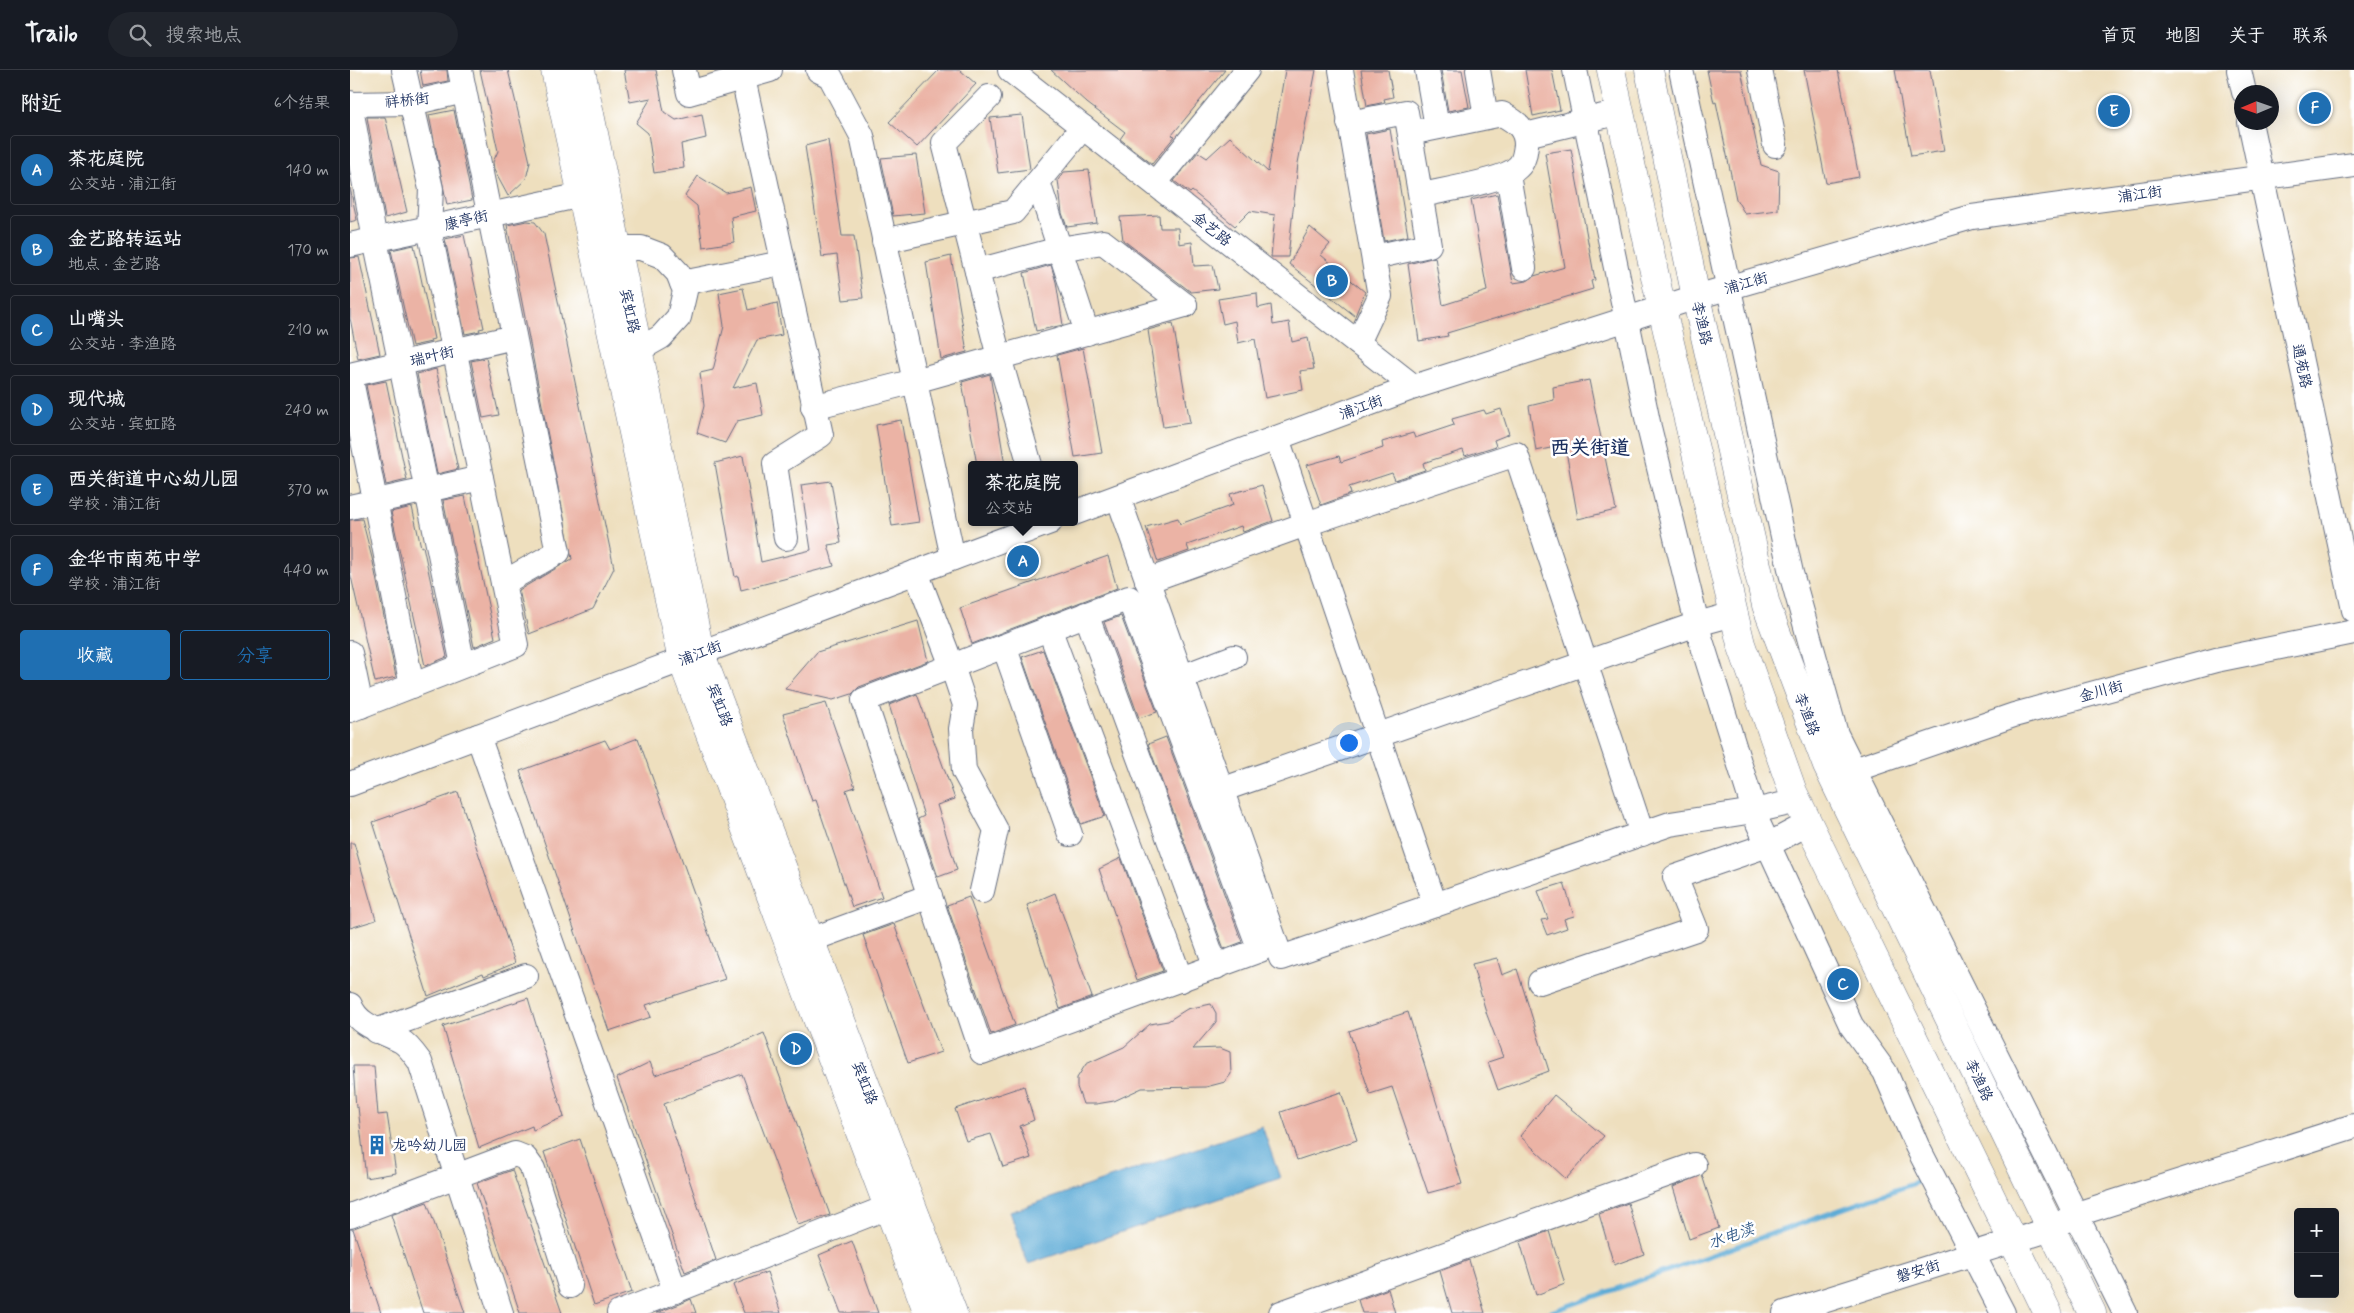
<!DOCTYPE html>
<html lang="zh">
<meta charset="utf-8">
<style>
:root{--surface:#171b24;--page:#20242c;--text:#f1f3f6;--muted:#9ea1a6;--line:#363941;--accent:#1f6fb2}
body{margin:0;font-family:Mynerve,"LXGW WenKai TC",sans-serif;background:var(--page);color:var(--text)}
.controls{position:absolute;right:15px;bottom:15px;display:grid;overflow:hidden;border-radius:5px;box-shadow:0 5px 20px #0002}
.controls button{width:45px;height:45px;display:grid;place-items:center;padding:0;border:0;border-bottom:1px solid var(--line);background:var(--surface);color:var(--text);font:25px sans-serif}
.compass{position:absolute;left:1884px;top:15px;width:45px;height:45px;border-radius:50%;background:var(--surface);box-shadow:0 5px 20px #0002;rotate:268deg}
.you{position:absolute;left:998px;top:672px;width:18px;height:18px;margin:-12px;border:4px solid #fff;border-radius:50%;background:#1a73e8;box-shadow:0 0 0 8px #1a73e833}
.badge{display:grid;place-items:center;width:32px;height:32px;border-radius:50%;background:var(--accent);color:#fff;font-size:16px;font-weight:700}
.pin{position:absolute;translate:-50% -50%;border:2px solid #fff;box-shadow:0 1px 5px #0006}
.popup{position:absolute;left:618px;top:391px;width:110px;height:65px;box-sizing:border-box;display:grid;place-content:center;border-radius:5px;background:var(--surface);filter:drop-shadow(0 1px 4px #0005);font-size:16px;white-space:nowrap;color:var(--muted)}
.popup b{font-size:19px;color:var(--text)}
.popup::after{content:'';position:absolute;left:50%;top:100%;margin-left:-10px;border:10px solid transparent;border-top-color:var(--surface)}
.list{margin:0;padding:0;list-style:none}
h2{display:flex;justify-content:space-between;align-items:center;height:65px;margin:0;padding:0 20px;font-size:21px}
h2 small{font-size:16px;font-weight:400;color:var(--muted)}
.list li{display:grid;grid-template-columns:32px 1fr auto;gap:15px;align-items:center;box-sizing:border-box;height:70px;margin:0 10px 10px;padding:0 10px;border:1px solid var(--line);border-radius:5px}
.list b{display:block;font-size:19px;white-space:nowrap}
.list p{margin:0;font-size:16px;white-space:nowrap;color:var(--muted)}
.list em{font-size:16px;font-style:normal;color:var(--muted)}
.actions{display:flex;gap:10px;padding:15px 20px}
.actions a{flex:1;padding:11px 0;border:1px solid var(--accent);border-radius:5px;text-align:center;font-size:18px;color:var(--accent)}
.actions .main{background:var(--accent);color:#fff}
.icon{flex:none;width:28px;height:28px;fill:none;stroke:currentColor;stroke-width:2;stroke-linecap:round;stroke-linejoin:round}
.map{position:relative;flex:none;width:2004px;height:1243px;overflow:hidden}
header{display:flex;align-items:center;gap:30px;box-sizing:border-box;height:70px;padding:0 25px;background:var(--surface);border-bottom:1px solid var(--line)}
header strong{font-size:24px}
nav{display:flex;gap:28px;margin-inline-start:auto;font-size:18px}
.search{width:350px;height:45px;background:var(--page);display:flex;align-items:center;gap:12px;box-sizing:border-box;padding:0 18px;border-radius:28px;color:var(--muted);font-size:19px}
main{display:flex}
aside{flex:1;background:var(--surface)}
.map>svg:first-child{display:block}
.water{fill:#5dabd6;stroke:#3c6d9a}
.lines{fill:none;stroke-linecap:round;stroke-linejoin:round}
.stream{stroke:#5dabd6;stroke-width:5}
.building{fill:#ebb3a5}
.minor-casing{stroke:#656d80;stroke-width:26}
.major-casing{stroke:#656d80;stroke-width:29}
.minor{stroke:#fff;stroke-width:24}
.major{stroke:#fff;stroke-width:28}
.labels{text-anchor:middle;stroke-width:5;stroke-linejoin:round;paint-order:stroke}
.street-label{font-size:15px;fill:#1b2f5e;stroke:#fff}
.poi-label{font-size:15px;fill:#1b2f5e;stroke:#fff;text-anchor:start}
.water-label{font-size:16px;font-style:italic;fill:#325a88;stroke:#fff}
.district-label{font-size:20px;font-weight:bold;fill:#1b2f5e;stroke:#fff}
</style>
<header>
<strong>Trailo</strong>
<div class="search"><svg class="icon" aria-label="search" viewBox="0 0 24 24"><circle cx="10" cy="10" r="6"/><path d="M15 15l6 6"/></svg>搜索地点</div>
<nav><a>首页</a><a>地图</a><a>关于</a><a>联系</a></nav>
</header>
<main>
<aside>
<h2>附近<small>6个结果</small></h2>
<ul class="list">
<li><span class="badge">A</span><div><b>茶花庭院</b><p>公交站 · 浦江街</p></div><em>140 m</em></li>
<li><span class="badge">B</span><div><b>金艺路转运站</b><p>地点 · 金艺路</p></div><em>170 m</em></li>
<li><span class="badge">C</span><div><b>山嘴头</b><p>公交站 · 李渔路</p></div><em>210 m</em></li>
<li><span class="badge">D</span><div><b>现代城</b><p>公交站 · 宾虹路</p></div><em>240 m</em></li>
<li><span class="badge">E</span><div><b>西关街道中心幼儿园</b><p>学校 · 浦江街</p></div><em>370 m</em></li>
<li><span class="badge">F</span><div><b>金华市南苑中学</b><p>学校 · 浦江街</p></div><em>440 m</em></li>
</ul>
<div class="actions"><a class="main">收藏</a><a>分享</a></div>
</aside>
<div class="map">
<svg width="2004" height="1243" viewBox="0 0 2004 1243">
<rect width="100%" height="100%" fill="#fff"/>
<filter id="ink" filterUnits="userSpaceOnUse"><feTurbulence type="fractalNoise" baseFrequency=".02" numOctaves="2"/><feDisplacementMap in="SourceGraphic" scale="10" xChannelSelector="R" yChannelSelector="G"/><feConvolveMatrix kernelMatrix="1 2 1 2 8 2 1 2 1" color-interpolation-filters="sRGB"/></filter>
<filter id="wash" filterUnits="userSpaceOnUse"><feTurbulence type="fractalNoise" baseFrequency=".0096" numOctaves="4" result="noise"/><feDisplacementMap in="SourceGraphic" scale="20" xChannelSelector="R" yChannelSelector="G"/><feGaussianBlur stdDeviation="1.12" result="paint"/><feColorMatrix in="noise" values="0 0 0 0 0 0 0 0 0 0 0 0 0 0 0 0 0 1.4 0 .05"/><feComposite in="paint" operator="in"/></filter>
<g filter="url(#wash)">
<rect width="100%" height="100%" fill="#eedfbe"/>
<polygon class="water" points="912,1056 930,1108 678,1194 660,1142"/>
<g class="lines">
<polyline class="stream" points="1198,1243 1571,1111"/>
</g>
<g id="blocks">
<g class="building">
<polygon points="70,0 97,0 98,11 73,16"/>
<polygon points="130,0 158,0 180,92 176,109 158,126 144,100 143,92 148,81"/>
<polygon points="274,0 306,0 314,42 326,50 352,44 356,68 331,74 334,98 304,103 298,63 286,53 301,28 280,32"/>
<polygon points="589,0 610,0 626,14 567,77 539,52"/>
<polygon points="701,0 875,0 822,65 825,66 802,94 770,69 775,62 737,33"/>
<polygon points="935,0 966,0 948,93 938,187 921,187 925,145 900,141 885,156 842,121 840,123 824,111 848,82 857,88 880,67 918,102"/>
<polygon points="1011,0 1038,0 1043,27 1034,29 1035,32 1017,36"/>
<polygon points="1091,0 1112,0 1119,37 1098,41"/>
<polygon points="1175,0 1202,0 1210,40 1183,46"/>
<polygon points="1357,0 1391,0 1411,95 1429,101 1428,140 1395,144 1386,129 1366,32 1364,33"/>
<polygon points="1454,0 1488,0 1509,107 1476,113"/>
<polygon points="1545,0 1580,0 1594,81 1561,86"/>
<polygon points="104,40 122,130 97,135 79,45"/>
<polygon points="672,45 680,99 648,103 640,48"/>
<polygon points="17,47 35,47 57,142 35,148"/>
<polygon points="1040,59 1058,166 1034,171 1016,64"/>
<polygon points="478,70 492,166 504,166 513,228 493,230 487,185 472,187 455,76"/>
<polygon points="1221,79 1245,210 1241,211 1243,219 1097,263 1098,266 1069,271 1058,194 1085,187 1093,235 1137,221 1121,130 1147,124 1163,213 1177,211 1184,206 1215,197 1195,83"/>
<polygon points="566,85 575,143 543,146 531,88"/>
<polygon points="739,100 747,153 717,157 712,143 708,110 714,102"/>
<polygon points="348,106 376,123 401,117 406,141 381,147 384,172 353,177 347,136 335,126"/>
<polygon points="0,118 7,150 0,152"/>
<polygon points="809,145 810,158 828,158 829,174 842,172 844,196 863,195 868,219 841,222 773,170 770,147"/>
<polygon points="177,151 185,152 194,164 264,498 243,539 179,564 169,520 222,489 157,155"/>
<polygon points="960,157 980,174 971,185 1015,222 1005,246 939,194"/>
<polygon points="114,165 134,258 129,259 130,261 115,264 95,169"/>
<polygon points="64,175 84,269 80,270 81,272 62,276 41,180"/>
<polygon points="601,186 617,282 591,289 576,192"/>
<polygon points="9,187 30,284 8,289 0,248 0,188"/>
<polygon points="701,195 706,212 713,255 686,261 674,203"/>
<polygon points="393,218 398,240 427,233 432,265 407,270 383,318 407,313 413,345 387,351 375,373 347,363 354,336 350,303 363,300 374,256 369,223"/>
<polygon points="907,223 908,238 921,235 923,255 939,252 942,272 958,268 964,299 950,301 953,320 915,328 905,269 888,273 885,251 873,254 868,229"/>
<polygon points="823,253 840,353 813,357 798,260"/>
<polygon points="733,278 752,383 725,387 707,285"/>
<polygon points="136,288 149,345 133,348 121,291"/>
<polygon points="86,299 108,399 87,404 67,304"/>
<polygon points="640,304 640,305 655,395 627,395 612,312"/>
<polygon points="1239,310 1266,440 1228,449 1215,375 1186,381 1179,336 1204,330 1203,317"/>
<polygon points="36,311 57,410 36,415 16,315"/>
<polygon points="1151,339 1159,364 1144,370 1146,376 1115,386 1113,380 1073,393 1075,400 1045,410 1042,403 999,417 1001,424 971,435 957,395 989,386 991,392 1033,378 1032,372 1063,363 1065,368 1104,355 1102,349 1134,340 1136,344"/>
<polygon points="551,350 569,452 542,456 526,355"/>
<polygon points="393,386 411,492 461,480 451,415 481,411 491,473 478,475 484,496 391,520 388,506 385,507 365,393"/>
<polygon points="912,415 923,451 893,462 891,456 837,475 839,481 808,492 796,457 828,448 830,454 883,435 880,424"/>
<polygon points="115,426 145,568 124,577 93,430"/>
<polygon points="62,437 71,477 73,476 97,587 75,596 41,442"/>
<polygon points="12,449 23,492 46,607 25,612 0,502 0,450"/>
<polygon points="758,486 767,518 622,574 610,538"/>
<polygon points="771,546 807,642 789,648 754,552"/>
<polygon points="568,551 578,591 509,617 502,624 483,630 435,619 467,582"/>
<polygon points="693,580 755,746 731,754 672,587"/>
<polygon points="567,624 605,729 587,735 607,800 588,807 568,749 574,746 539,635"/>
<polygon points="476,633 505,717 496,720 532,827 502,837 466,730 462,731 433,644"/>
<polygon points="816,667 892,872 874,879 798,674"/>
<polygon points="288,668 375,909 296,935 301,947 259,961 170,701 255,670 260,679"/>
<polygon points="108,722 165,893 134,906 133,903 78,926 23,752"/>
<polygon points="0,773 4,773 26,850 0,858"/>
<polygon points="771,788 813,901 787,910 749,799"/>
<polygon points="1214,813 1224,846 1214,849 1217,858 1197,865 1191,850 1198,849 1188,821"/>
<polygon points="705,823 742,927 710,939 677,835"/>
<polygon points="619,827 665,955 641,964 597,835"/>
<polygon points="544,854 591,982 558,993 513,865"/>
<polygon points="1147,888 1152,905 1167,899 1199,1001 1148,1020 1138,992 1153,987 1137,945 1122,894"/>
<polygon points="178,928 214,1047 183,1060 182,1056 129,1078 93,956"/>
<polygon points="861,934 866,943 866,952 843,979 870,978 880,982 881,1004 875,1012 856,1017 792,1018 764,1031 746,1034 733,1034 727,1017 727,1008 736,994 774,977 800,954 818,951 837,939"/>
<polygon points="1058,942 1112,1114 1078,1123 1042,1017 1020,1024 999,961"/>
<polygon points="414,963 480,1145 448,1155 392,1004 314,1034 366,1190 335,1202 267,1008 300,992 305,1005 366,984"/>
<polygon points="3,996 24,996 28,1045 37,1044 46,1103 16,1108 8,1037 6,1038"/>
<polygon points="674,1016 684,1050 670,1056 681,1088 653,1097 641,1064 616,1071 605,1039"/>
<polygon points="991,1022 1007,1070 947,1090 931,1042"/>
<polygon points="1204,1025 1254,1066 1216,1109 1170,1066"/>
<polygon points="230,1069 282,1222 244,1235 194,1082"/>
<polygon points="162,1100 212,1243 170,1243 127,1113"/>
<polygon points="1352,1105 1369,1158 1339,1169 1323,1117"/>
<polygon points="77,1132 115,1243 73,1243 41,1145"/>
<polygon points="1278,1133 1294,1184 1264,1195 1249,1144"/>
<polygon points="0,1159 3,1159 31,1243 0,1243"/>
<polygon points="1199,1161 1215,1214 1186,1225 1170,1172"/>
<polygon points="502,1171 528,1243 491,1243 469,1185"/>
<polygon points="1119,1190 1135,1243 1102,1243 1090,1201"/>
<polygon points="417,1202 431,1243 394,1243 383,1215"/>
<polygon points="1038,1219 1045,1243 1012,1243 1008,1230"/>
<polygon points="341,1229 346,1243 306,1243 330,1234"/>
</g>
</g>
</g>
<g filter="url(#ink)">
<use href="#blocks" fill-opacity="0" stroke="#656d80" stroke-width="1"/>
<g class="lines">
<defs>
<g id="minor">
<polyline points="110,0 208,482 153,513"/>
<polyline points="334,0 339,23 420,0"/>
<polyline points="468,0 480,6 512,66 603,488"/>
<polyline points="660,0 1064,317"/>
<polyline points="991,0 1030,226 1008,273"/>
<polyline points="1077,0 1087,57"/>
<polyline points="1128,0 1136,47"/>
<polyline points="1225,0 1299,357 1351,570 1408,753 1501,955 1535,1002 1567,1076 1653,1243"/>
<polyline points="1331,0 1441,503 1486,664 1775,1243"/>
<polyline points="1410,0 1425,75"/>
<polyline points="1889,0 1894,22"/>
<polyline points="393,8 471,365 425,394 436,468"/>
<polyline points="639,27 594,73 649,287 680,395"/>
<polyline points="0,33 25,170 113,595"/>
<polyline points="0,34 62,33 114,21"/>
<polyline points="1900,52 2004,540"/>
<polyline points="999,53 1056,42 1079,175 1024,187"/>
<path d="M1060,63L1152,44C1166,52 1176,58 1176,75C1175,83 1174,92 1168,97C1155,111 1093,120 1071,125"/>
<polyline points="1176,65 1270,42"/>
<polyline points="1158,105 1174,198"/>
<polyline points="688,112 737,263"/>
<polyline points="805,113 897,0"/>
<polyline points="534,171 663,142 733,57"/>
<polyline points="0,175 232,125"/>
<polyline points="267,178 291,178 312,186 328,203 335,221 329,247 311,267 288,280"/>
<polyline points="627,201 709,179 753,172 835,235"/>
<polyline points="332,213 432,193"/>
<polyline points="0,305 62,616"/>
<polyline points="0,305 164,267"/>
<polyline points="463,337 565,311 835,235"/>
<polyline points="927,368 1085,835"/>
<polyline points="768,427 931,888 1320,754 1404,741 1448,731"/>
<polyline points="0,437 131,408"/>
<polyline points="724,443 1064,317 1346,227 1622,147 2004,95"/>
<polyline points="566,502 602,596 615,635 611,659 614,701 646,760 632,821"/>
<polyline points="797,511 956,454 1166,384 1292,764"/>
<polygon points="779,528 910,880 632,982 514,630"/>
<polyline points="736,544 866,897"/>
<polyline points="699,558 831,910"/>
<polyline points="654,576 720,764"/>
<polyline points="0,583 11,636"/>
<polyline points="832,607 884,587"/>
<polyline points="0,640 166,575 79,159 81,119 54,0"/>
<polyline points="128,666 325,1221"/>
<polyline points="1504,700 1664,645 1866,590 2004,562"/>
<polyline points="0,714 700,452"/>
<polyline points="871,720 1347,554 1384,544"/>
<polyline points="460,870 580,826"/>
<polyline points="1190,912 1346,859 1325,807 1418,775 1459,753"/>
<path d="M0,935C8,957 33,961 51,971C58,975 65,985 70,992L151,1243"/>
<polyline points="26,961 176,906"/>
<polyline points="0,1146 165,1084 175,1088 183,1099 220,1216"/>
<polyline points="269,1243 538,1137"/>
<polyline points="931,1243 1344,1095"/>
<polyline points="1435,1243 1701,1159 1727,1144 2004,1056"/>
</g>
<g id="major">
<polyline points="205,0 332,590 578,1243"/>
<polyline points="231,0 350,582 603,1243"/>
<polyline points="1261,0 1312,239 1391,574 1443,722 1698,1243"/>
<polyline points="1299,0 1346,227 1416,535 1477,696 1742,1243"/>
</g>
</defs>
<use href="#minor" class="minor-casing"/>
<use href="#major" class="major-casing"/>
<use href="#minor" class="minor"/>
<use href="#major" class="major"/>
</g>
</g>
<defs>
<symbol id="building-bare" viewBox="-9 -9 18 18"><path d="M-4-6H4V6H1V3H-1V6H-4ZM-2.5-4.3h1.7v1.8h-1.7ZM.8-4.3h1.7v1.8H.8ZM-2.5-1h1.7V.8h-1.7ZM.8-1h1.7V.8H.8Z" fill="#1f6fb2" stroke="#fff" stroke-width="2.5" paint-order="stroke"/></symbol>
</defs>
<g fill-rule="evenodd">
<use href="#building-bare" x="13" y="1061" width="28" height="28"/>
</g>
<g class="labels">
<g class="street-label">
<text transform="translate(57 30) rotate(-6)" y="5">祥桥街</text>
<text transform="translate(1790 124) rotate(-8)" y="5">浦江街</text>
<text transform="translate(116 150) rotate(-13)" y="5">康亭街</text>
<text transform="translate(862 159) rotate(38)" y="5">金艺路</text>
<text transform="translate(1396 213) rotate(-16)" y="5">浦江街</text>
<text transform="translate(280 241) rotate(78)" y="5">宾虹路</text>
<text transform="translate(1352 253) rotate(77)" y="5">李渔路</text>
<text transform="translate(82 286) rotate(-13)" y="5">瑞叶街</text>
<text transform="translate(1952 296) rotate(78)" y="5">通苑路</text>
<text transform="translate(1011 337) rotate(-20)" y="5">浦江街</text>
<text transform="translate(350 583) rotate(-21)" y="5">浦江街</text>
<text transform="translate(1751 621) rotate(-15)" y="5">金川街</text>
<text transform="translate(370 635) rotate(69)" y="5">宾虹路</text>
<text transform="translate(1457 644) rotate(69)" y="5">李渔路</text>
<text transform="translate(1629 1010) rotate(64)" y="5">李渔路</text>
<text transform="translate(515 1013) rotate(69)" y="5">宾虹路</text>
<text transform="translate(1568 1201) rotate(-17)" y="5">磐安街</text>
</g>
<g class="poi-label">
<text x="42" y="1080">龙吟幼儿园</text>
</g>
<g class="water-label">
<text transform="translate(1381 1165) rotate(-19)" y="6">水电渎</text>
</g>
<g class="district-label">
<text x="1240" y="384">西关街道</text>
</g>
</g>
</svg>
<div class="controls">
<button>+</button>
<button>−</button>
</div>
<svg class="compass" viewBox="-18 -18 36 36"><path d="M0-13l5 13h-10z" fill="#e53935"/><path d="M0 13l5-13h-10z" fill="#9ea1a6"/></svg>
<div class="you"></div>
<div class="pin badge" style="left:673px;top:491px">A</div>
<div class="popup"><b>茶花庭院</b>公交站</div>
<div class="pin badge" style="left:982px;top:211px">B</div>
<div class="pin badge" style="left:1493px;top:914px">C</div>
<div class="pin badge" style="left:446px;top:979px">D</div>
<div class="pin badge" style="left:1764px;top:41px">E</div>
<div class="pin badge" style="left:1965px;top:38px">F</div>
</div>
</main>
